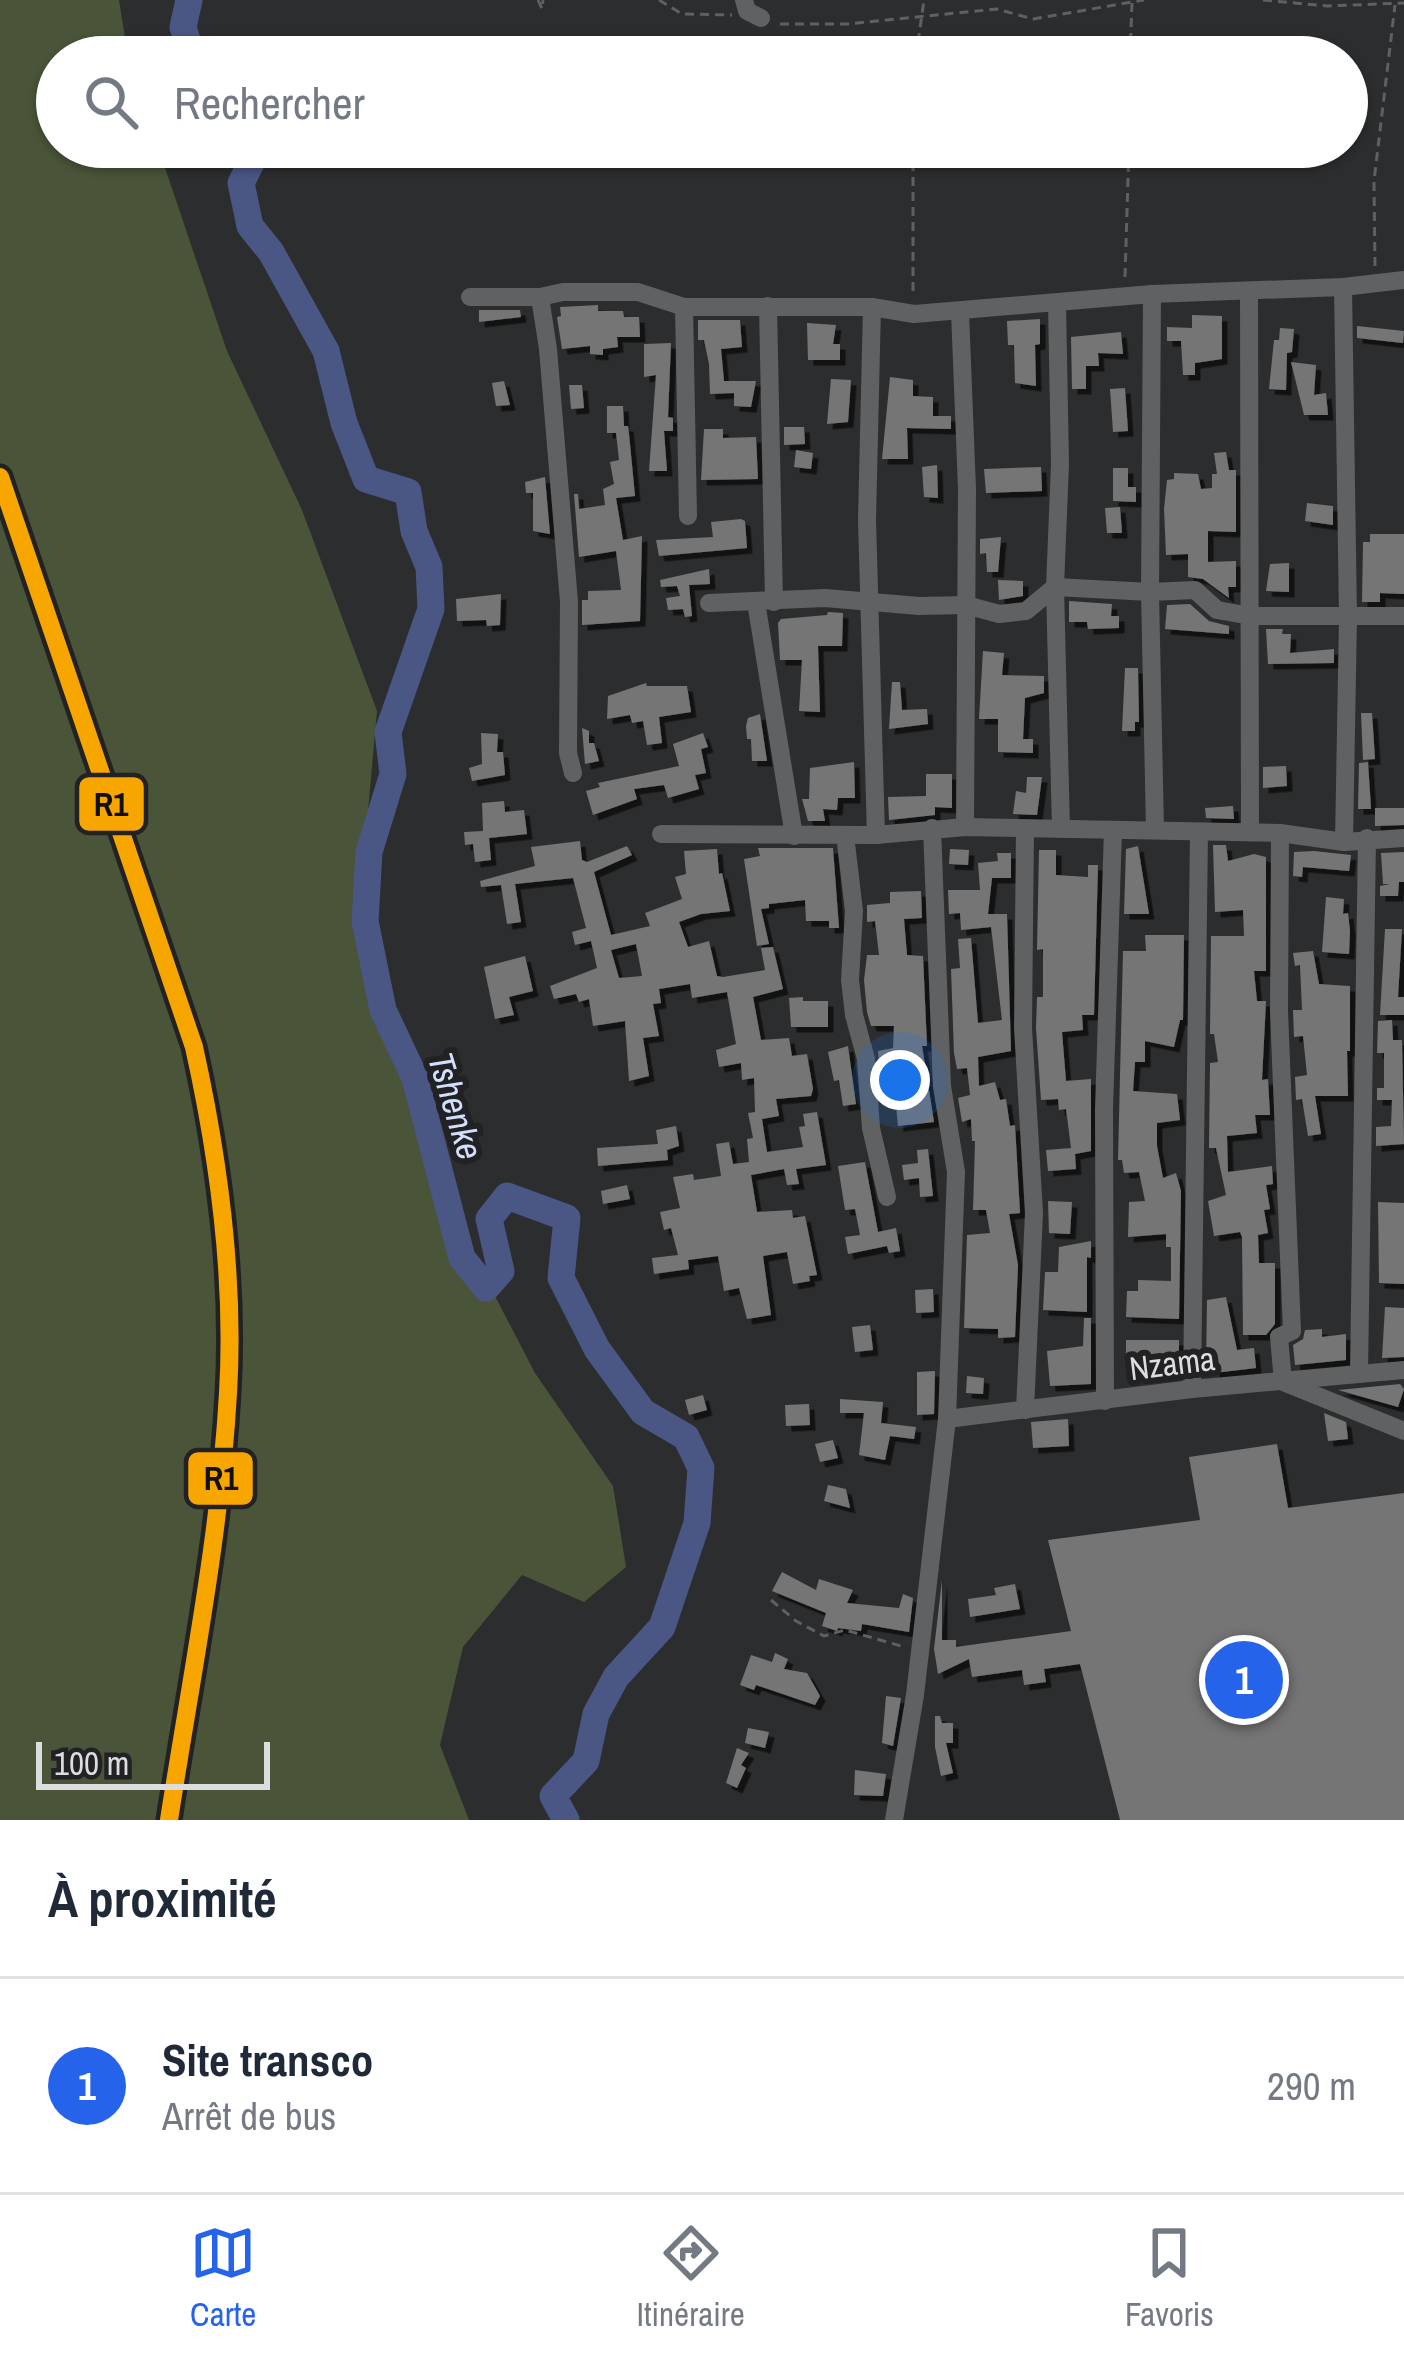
<!DOCTYPE html>
<html lang="fr">
<meta charset="utf-8">
<style>
:root{--surface:#fff;--page:#f2f2f3;--text:#1f2937;--muted:#747a83;--line:#e0e1e3;--accent:#2563eb}
body{margin:0;font-family:"Archivo Narrow",sans-serif;background:var(--page);color:var(--text)}
.scale{position:absolute;left:36px;bottom:30px;width:234px;box-sizing:border-box;padding-left:12px;border:6px solid #dcddde;border-top:0;font-size:33px;line-height:42px;white-space:nowrap;color:#dcddde;-webkit-text-stroke:9px #222225;paint-order:stroke}
.you{position:absolute;left:900px;top:1080px;width:42px;height:42px;margin:-30px;border:9px solid #fff;border-radius:50%;background:#1a73e8;box-shadow:0 0 0 18px #1a73e833}
.badge{display:grid;place-items:center;width:78px;height:78px;border-radius:50%;background:var(--accent);color:#fff;font-size:39px;font-weight:700}
.pin{position:absolute;translate:-50% -50%;border:6px solid #fff;box-shadow:0 3px 12px #0006}
.list{margin:0;padding:0;list-style:none}
h2{display:flex;justify-content:space-between;align-items:center;height:156px;margin:0;padding:0 48px;font-size:51px}
h2 small{font-size:39px;font-weight:400;color:var(--muted)}
.list li{display:grid;grid-template-columns:78px 1fr auto;gap:36px;align-items:center;box-sizing:border-box;height:216px;padding:0 48px;border-top:3px solid var(--line)}
.list b{display:block;font-size:45px;white-space:nowrap}
.list p{margin:0;font-size:39px;white-space:nowrap;color:var(--muted)}
.list em{font-size:39px;font-style:normal;color:var(--muted)}
.icon{flex:none;width:66px;height:66px;fill:none;stroke:currentColor;stroke-width:2;stroke-linecap:round;stroke-linejoin:round}
.map{position:relative;flex:none;width:1404px;height:1820px;overflow:hidden}
.search{position:absolute;background:var(--surface);box-shadow:0 3px 9px #0004;left:36px;right:36px;top:36px;height:132px;display:flex;align-items:center;gap:30px;box-sizing:border-box;padding:0 42px;border-radius:66px;color:var(--muted);font-size:45px}
.sheet{height:372px;background:var(--surface)}
nav{display:flex;justify-content:space-around;align-items:center;box-sizing:border-box;height:168px;border-top:3px solid var(--line);background:var(--surface);font-size:33px;color:var(--muted)}
nav a{display:grid;justify-items:center;gap:6px}
nav .on{color:var(--accent)}
.map>svg:first-child{display:block}
.green{fill:#495438}
.lines{fill:none;stroke-linecap:round;stroke-linejoin:round}
.river{stroke:#4a5684;stroke-width:27}
.building{fill:#747576;fill-rule:evenodd;filter:url(#shadow)}
.path{stroke:#606061;stroke-width:3;stroke-dasharray:9 6;stroke-linecap:butt}
.street{stroke:#606162;stroke-width:18}
.rail-1-casing{stroke:#222225;stroke-width:27}
.rail-1{stroke:#f7a600;stroke-width:18}
.labels{text-anchor:middle;stroke-width:12;stroke-linejoin:round;paint-order:stroke}
.street-label{font-size:33px;fill:#dcddde;stroke:#222225}
.water-label{font-size:36px;font-style:italic;fill:#d4defe;stroke:#222225}
.line-badge{stroke:#222225;stroke-width:4.5}
.pale-badge-label{font-size:33px;text-anchor:middle;font-weight:bold;fill:#111}
</style>
<div class="map">
<svg width="1404" height="1820" viewBox="0 0 1404 1820">
<defs>
<filter id="shadow"><feDropShadow dx="5.5" dy="5.5" stdDeviation="0" flood-color="#0009"/></filter>
</defs>
<rect width="100%" height="100%" fill="#2c2d2e"/>
<polygon class="green" points="0,0 119,0 128,57 57,57 57,147 158,147 227,351 302,510 377,711 364,856 420,1120 482,1271 535,1373 613,1486 626,1567 584,1602 522,1575 463,1647 440,1745 469,1820 0,1820"/>
<g class="lines">
<g class="river">
<polyline points="189,0 183,27 192,57"/>
<polyline points="259,147 241,183 250,226 271,252 326,351 344,423 366,479 408,492 414,531 429,567 431,609 388,732 393,774 369,852 365,921 383,1010 415,1078 462,1258 486,1288 501,1271 489,1219 507,1196 567,1218 561,1278 597,1349 643,1412 686,1437 701,1468 697,1523 662,1627 616,1677 596,1714 586,1761 553,1796 566,1820"/>
</g>
</g>
<g class="building">
<polygon points="598,305 598,311 623,311 624,317 639,317 640,337 617,337 618,347 603,349 603,355 590,354 590,346 562,349 557,317 561,316 560,307"/>
<polygon points="479,310 520,310 521,317 479,322"/>
<polygon points="1192,315 1222,316 1222,359 1195,363 1195,375 1183,375 1181,341 1167,341 1167,327 1192,328"/>
<polygon points="1040,319 1040,344 1035,345 1036,386 1015,383 1014,345 1008,345 1007,321"/>
<polygon points="698,320 740,320 742,347 721,349 724,381 756,381 751,407 734,406 734,393 710,394 709,364 704,340 698,340"/>
<polygon points="807,323 836,325 833,344 840,344 840,360 808,360"/>
<polygon points="1357,326 1404,331 1403,343 1357,338"/>
<polygon points="1280,328 1294,329 1292,352 1287,353 1286,390 1269,389 1274,340 1279,340"/>
<polygon points="1121,332 1123,354 1098,353 1099,366 1086,366 1086,389 1072,389 1071,337"/>
<polygon points="671,343 668,417 673,418 673,431 664,431 667,471 649,471 656,375 644,377 644,344"/>
<polygon points="1291,362 1316,365 1314,395 1326,393 1328,415 1304,415"/>
<polygon points="890,377 913,380 913,396 933,397 933,416 951,416 951,429 907,428 908,459 882,459"/>
<polygon points="831,379 851,380 848,422 827,424"/>
<polygon points="504,381 510,405 496,406 492,383"/>
<polygon points="569,385 582,385 584,408 571,409"/>
<polygon points="1125,388 1128,431 1113,432 1110,389"/>
<polygon points="607,406 623,406 624,426 628,426 629,434 635,496 616,498 623,540 642,536 640,621 582,625 582,600 588,600 588,591 621,590 616,551 579,557 574,494 578,494 579,509 605,505 603,489 614,484 610,462 619,460 616,433 607,433"/>
<polygon points="784,427 804,427 805,444 784,445"/>
<polygon points="704,429 723,429 723,438 756,437 758,479 701,480"/>
<polygon points="796,450 813,453 811,469 794,467"/>
<polygon points="1226,452 1229,470 1236,470 1236,532 1208,531 1208,562 1236,561 1236,587 1228,587 1229,598 1203,579 1188,577 1188,554 1166,555 1164,509 1167,480 1174,479 1174,473 1198,474 1201,489 1212,488 1212,474 1217,474 1214,453"/>
<polygon points="937,465 938,498 924,497 922,467"/>
<polygon points="1041,467 1042,491 986,493 984,469"/>
<polygon points="1113,468 1128,468 1128,487 1136,487 1136,502 1113,501"/>
<polygon points="545,477 550,534 533,531 533,493 526,493 525,482"/>
<polygon points="1307,503 1333,506 1333,525 1305,521"/>
<polygon points="1120,507 1122,533 1107,533 1105,508"/>
<polygon points="741,519 745,521 747,548 659,556 656,540 713,537 711,522"/>
<polygon points="1370,534 1404,534 1404,594 1380,593 1380,602 1362,602 1363,542 1370,542"/>
<polygon points="1001,537 998,572 987,572 986,553 980,554 980,539"/>
<polygon points="1289,563 1289,592 1266,591 1270,564"/>
<polygon points="709,569 710,584 689,585 692,616 685,617 683,609 668,610 666,598 680,596 677,586 661,587 660,580"/>
<polygon points="998,580 1023,581 1023,596 999,600"/>
<polygon points="501,594 500,625 487,626 486,620 457,621 456,599"/>
<polygon points="1069,601 1112,604 1111,616 1119,616 1119,628 1088,629 1087,622 1069,622"/>
<polygon points="1190,604 1209,621 1229,626 1229,634 1165,629 1167,605"/>
<polygon points="828,612 843,613 842,646 818,646 820,712 799,711 802,660 780,660 778,623 781,619 827,615"/>
<polygon points="1266,629 1283,629 1282,634 1291,634 1290,653 1334,649 1334,663 1268,664"/>
<polygon points="983,651 1004,653 1002,675 1044,676 1044,693 1025,698 1023,739 1033,739 1033,753 998,752 998,719 979,719"/>
<polygon points="1125,668 1138,668 1139,722 1135,722 1135,731 1122,731"/>
<polygon points="892,682 900,682 902,710 927,709 928,724 889,729"/>
<polygon points="646,683 647,686 687,686 691,712 659,717 662,743 647,745 643,721 632,723 630,715 607,719 608,696"/>
<polygon points="1361,713 1372,713 1375,759 1363,760"/>
<polygon points="760,714 767,761 752,761 751,739 747,739 746,726 748,718"/>
<polygon points="582,728 589,731 589,743 594,743 599,761 585,764"/>
<polygon points="481,733 498,734 497,752 503,752 505,775 472,781 469,768 482,764"/>
<polygon points="703,733 708,747 701,749 706,773 695,775 699,789 668,798 664,785 634,789 637,799 593,815 586,791 600,787 598,783 679,766 673,744"/>
<polygon points="854,762 855,798 838,798 837,810 823,809 825,821 808,821 802,799 809,799 810,768"/>
<polygon points="1368,762 1371,809 1358,809 1359,763"/>
<polygon points="1286,766 1287,786 1263,788 1263,767"/>
<polygon points="926,774 952,774 952,808 935,807 935,815 889,820 888,797 926,796"/>
<polygon points="1027,777 1042,777 1037,815 1013,814 1016,791 1026,793"/>
<polygon points="504,801 505,812 524,810 527,834 489,838 491,860 475,862 473,844 465,845 464,832 483,831 482,803"/>
<polygon points="1233,806 1234,819 1206,818 1205,808"/>
<polygon points="1375,808 1404,808 1404,825 1375,826"/>
<path d="M580,841L582,860L587,862L627,846L632,855L594,872L611,935L650,926L645,913L682,899L675,877L686,874L684,851L717,849L719,874L722,873L730,911L701,914L679,922L688,947L709,941L717,976L723,977L765,970L761,948L773,947L783,989L753,997L761,1040L789,1038L792,1056L807,1054L813,1089L811,1096L776,1099L779,1116L762,1119L767,1152L803,1147L799,1127L805,1126L803,1114L817,1112L826,1165L796,1169L799,1184L787,1185L784,1169L751,1175L757,1212L792,1210L793,1218L805,1216L817,1275L809,1276L810,1281L793,1284L787,1252L763,1256L771,1315L747,1319L739,1288L724,1291L718,1256L688,1260L689,1269L654,1274L652,1258L678,1255L671,1228L664,1230L660,1212L680,1208L673,1177L693,1174L694,1180L721,1176L716,1144L729,1142L733,1164L749,1162L747,1139L753,1138L748,1113L755,1112L754,1078L742,1080L741,1063L719,1067L716,1050L736,1044L727,992L692,998L690,984L659,989L661,1003L653,1004L659,1036L643,1038L649,1076L629,1081L625,1021L593,1026L589,999L579,1002L576,994L554,999L550,986L597,968L591,941L575,945L572,932L586,928L573,878L515,884L521,922L507,924L501,885L481,887L480,881L535,866L531,847ZM636,944L642,976L619,978L611,950Z"/>
<polygon points="1213,845 1226,845 1228,861 1254,854 1266,857 1266,971 1254,971 1257,1001 1266,1001 1262,1080 1268,1079 1270,1115 1255,1115 1257,1133 1227,1136 1228,1172 1272,1166 1273,1184 1266,1185 1270,1209 1264,1210 1268,1233 1258,1235 1259,1263 1275,1263 1275,1324 1266,1335 1243,1335 1242,1237 1240,1232 1214,1236 1208,1201 1226,1195 1216,1148 1209,1148 1210,1063 1218,1062 1214,1034 1210,1034 1211,936 1244,936 1243,910 1215,912"/>
<polygon points="1138,846 1149,914 1124,914 1126,849"/>
<polygon points="758,848 833,848 839,928 829,928 829,921 806,921 805,900 769,904 769,908 761,909 769,944 757,946 744,859 760,856"/>
<polygon points="950,849 969,850 968,865 949,864"/>
<polygon points="1039,850 1056,850 1056,875 1088,877 1088,865 1098,865 1094,1015 1082,1015 1083,1030 1062,1032 1066,1081 1091,1079 1091,1151 1075,1154 1076,1169 1048,1171 1046,1150 1071,1148 1066,1109 1059,1110 1058,1099 1041,1100 1036,1028 1037,997 1043,997 1043,949 1037,950"/>
<polygon points="1314,851 1351,855 1349,871 1303,867 1302,877 1293,876 1294,852"/>
<polygon points="1404,852 1404,882 1399,882 1398,896 1380,896 1380,886 1390,884 1383,884 1381,853"/>
<polygon points="997,853 1011,853 1011,878 992,878 988,914 1007,914 1011,1051 978,1057 979,1086 995,1082 1000,1100 1006,1099 1010,1126 1015,1125 1020,1213 1009,1214 1018,1265 1015,1337 998,1338 998,1329 964,1328 967,1235 990,1233 986,1210 973,1210 975,1141 972,1141 971,1119 962,1122 958,1098 970,1095 967,1068 957,1069 954,1053 951,969 960,968 958,939 971,938 978,1023 1002,1020 991,927 961,930 960,913 949,914 948,890 980,890 978,863 998,861"/>
<polygon points="921,891 922,918 904,919 907,955 923,956 927,1046 922,1046 934,1122 898,1126 895,1096 882,1098 878,1051 893,1048 894,1026 871,1026 867,1012 864,980 867,955 879,955 875,921 867,922 867,905 890,903 890,892"/>
<polygon points="1326,897 1344,899 1343,914 1348,913 1350,931 1349,954 1322,952"/>
<polygon points="1385,929 1402,929 1398,997 1404,997 1404,1015 1380,1015"/>
<polygon points="1145,935 1184,935 1183,1020 1180,1020 1174,1047 1145,1041 1145,1062 1135,1062 1133,1091 1177,1094 1180,1120 1157,1123 1157,1146 1163,1178 1176,1173 1181,1191 1179,1319 1126,1317 1127,1291 1138,1291 1138,1280 1171,1281 1171,1247 1166,1247 1166,1234 1128,1237 1129,1202 1145,1201 1139,1172 1124,1173 1122,1160 1118,1160 1123,951 1146,951"/>
<polygon points="1313,951 1319,984 1350,986 1350,1051 1347,1051 1348,1096 1315,1096 1321,1134 1308,1136 1302,1099 1296,1100 1295,1077 1307,1075 1303,1036 1294,1037 1293,1010 1302,1010 1300,965 1295,966 1293,953"/>
<polygon points="525,956 533,991 509,997 514,1015 495,1019 484,967"/>
<polygon points="803,997 803,1001 828,1001 828,1027 791,1027 789,998"/>
<polygon points="1392,1020 1393,1040 1402,1040 1404,1144 1376,1146 1376,1127 1391,1126 1392,1100 1377,1100 1377,1088 1384,1088 1384,1053 1377,1053 1378,1021"/>
<polygon points="848,1046 856,1104 843,1106 839,1080 834,1081 828,1052"/>
<polygon points="676,1126 679,1146 667,1150 668,1160 598,1166 597,1148 658,1144 656,1130"/>
<polygon points="928,1149 933,1196 920,1197 919,1178 904,1180 902,1165 918,1163 917,1150"/>
<polygon points="865,1162 878,1232 896,1228 900,1251 889,1253 887,1246 848,1254 845,1237 860,1235 855,1209 845,1210 838,1166"/>
<polygon points="627,1185 630,1199 603,1204 601,1191"/>
<polygon points="1048,1201 1072,1202 1070,1234 1049,1233"/>
<polygon points="1378,1202 1404,1203 1404,1284 1379,1283"/>
<polygon points="1091,1241 1091,1258 1087,1257 1087,1312 1043,1310 1045,1272 1058,1272 1059,1247"/>
<polygon points="933,1289 934,1312 916,1313 915,1290"/>
<polygon points="1226,1297 1237,1350 1254,1348 1256,1368 1214,1373 1214,1368 1206,1368 1207,1300"/>
<polygon points="1385,1307 1404,1308 1404,1357 1382,1358"/>
<polygon points="1084,1318 1091,1318 1091,1384 1050,1386 1047,1351 1083,1346"/>
<polygon points="870,1325 873,1350 855,1352 852,1327"/>
<polygon points="1322,1329 1322,1337 1346,1334 1346,1360 1295,1365 1293,1345 1303,1339 1305,1330"/>
<polygon points="1126,1340 1179,1340 1179,1362 1126,1363"/>
<polygon points="935,1371 934,1414 917,1415 917,1372"/>
<polygon points="967,1376 984,1378 983,1394 966,1393"/>
<polygon points="1400,1384 1404,1389 1398,1407 1338,1390"/>
<polygon points="703,1395 707,1410 689,1415 685,1400"/>
<polygon points="840,1399 883,1402 881,1423 916,1427 914,1439 890,1436 885,1460 859,1455 864,1413 840,1413"/>
<polygon points="809,1404 810,1425 786,1426 785,1405"/>
<polygon points="1324,1413 1346,1422 1348,1439 1328,1441"/>
<polygon points="1068,1419 1069,1446 1033,1448 1031,1422"/>
<polygon points="833,1440 838,1458 820,1462 815,1444"/>
<polygon points="1277,1444 1288,1508 1404,1493 1404,1820 1120,1820 1080,1664 1044,1669 1046,1682 1024,1685 1022,1670 972,1677 969,1659 938,1674 934,1649 942,1580 942,1640 956,1640 956,1647 1071,1631 1048,1540 1200,1520 1189,1457"/>
<polygon points="828,1485 846,1489 850,1508 824,1501"/>
<polygon points="782,1572 816,1590 819,1579 853,1590 847,1603 899,1608 903,1594 913,1598 909,1632 862,1624 861,1631 838,1628 837,1631 822,1626 826,1613 772,1591"/>
<polygon points="1015,1584 1020,1609 970,1617 968,1599 996,1595 994,1588"/>
<polygon points="775,1653 788,1659 784,1669 807,1673 820,1696 815,1705 756,1685 754,1690 740,1685 751,1655 772,1662"/>
<polygon points="886,1696 901,1698 893,1746 882,1743"/>
<polygon points="935,1716 940,1716 942,1723 953,1723 953,1743 946,1743 953,1773 941,1776 935,1747"/>
<polygon points="748,1728 769,1732 765,1748 745,1743"/>
<polygon points="737,1748 749,1753 741,1765 746,1768 737,1788 726,1783"/>
<polygon points="855,1770 886,1774 883,1796 854,1795"/>
</g>
<g class="lines">
<g class="path">
<polyline points="538,0 542,9 543,0"/>
<polyline points="659,0 682,14 732,15"/>
<polyline points="1263,0 1327,6 1404,3"/>
<polyline points="780,24 847,24 997,9 1033,19 1144,0"/>
<polyline points="916,57 924,0"/>
<polyline points="1130,57 1132,2"/>
<polyline points="913,147 913,295"/>
<polyline points="1375,266 1374,181 1395,5"/>
<polyline points="1125,277 1129,147"/>
<polyline points="771,1600 796,1621 824,1636 845,1630 901,1646"/>
</g>
<g class="street">
<polyline points="744,0 747,11 761,18"/>
<polyline points="1343,287 1348,617 1344,842"/>
<polyline points="1249,291 1250,832"/>
<polyline points="1152,294 1150,592 1155,830"/>
<polyline points="470,297 540,297"/>
<polyline points="1057,303 1060,464 1055,587 1061,829"/>
<polyline points="768,306 774,602"/>
<polyline points="684,307 688,516"/>
<polyline points="872,307 867,520 876,835"/>
<polyline points="960,312 967,489 965,827"/>
<polyline points="756,602 794,836"/>
<polyline points="709,603 825,598 919,606 966,605 999,614 1026,611 1055,587 1150,592 1195,590 1217,610 1251,616 1404,616"/>
<polyline points="573,773 568,753 569,602 548,349 540,297 563,292 638,292 684,307 872,307 914,314 1152,294 1343,287 1404,280"/>
<polyline points="1025,829 1023,1028 1034,1213 1025,1410"/>
<polyline points="1280,833 1279,1012 1292,1331 1279,1337 1283,1382 1404,1431"/>
<polyline points="661,834 876,835 965,827 1280,833 1344,842 1404,838"/>
<polyline points="845,835 854,911 850,980 854,1015 866,1059 871,1128 887,1197"/>
<polyline points="1359,1372 1367,838"/>
<polyline points="1192,1389 1199,833"/>
<polyline points="1105,1401 1104,1109 1113,830"/>
<polyline points="947,1419 1192,1389 1404,1370"/>
<polyline points="894,1820 915,1695 947,1419 956,1172 942,1086 932,828"/>
</g>
<defs>
<path id="rail-1" d="M0,477L194,1047C219,1160 235,1277 228,1393C220,1536 191,1678 169,1820"/>
</defs>
<use href="#rail-1" class="rail-1-casing"/>
<use href="#rail-1" class="rail-1"/>
</g>
<g class="labels">
<g class="street-label">
<text transform="translate(1172 1363) rotate(-7)" y="12">Nzama</text>
</g>
<g class="water-label">
<text transform="translate(456 1106) rotate(73)" y="13">Tshenke</text>
</g>
</g>
<g class="line-badge">
<rect x="77" y="775" width="69" height="58" rx="12" fill="#f7a600"/>
<rect x="186" y="1450" width="69" height="57" rx="12" fill="#f7a600"/>
</g>
<g class="pale-badge-label">
<text x="111" y="816">R1</text>
<text x="221" y="1490">R1</text>
</g>
</svg>
<div class="scale">100 m</div>
<div class="you"></div>
<div class="pin badge" style="left:1244px;top:1680px">1</div>
<div class="search"><svg class="icon" aria-label="search" viewBox="0 0 24 24"><circle cx="10" cy="10" r="6"/><path d="M15 15l6 6"/></svg>Rechercher</div>
</div>
<section class="sheet">
<h2>À proximité<small></small></h2>
<ul class="list">
<li><span class="badge">1</span><div><b>Site transco</b><p>Arrêt de bus</p></div><em>290 m</em></li>
</ul>
</section>
<nav>
<a class="on"><svg class="icon" aria-label="map" viewBox="0 0 24 24"><path d="M3 6l6-2 6 2 6-2v14l-6 2-6-2-6 2zM9 4v14M15 6v14"/></svg>Carte</a>
<a><svg class="icon" aria-label="directions" viewBox="0 0 24 24"><path d="M12 3l9 9-9 9-9-9zM9 14v-3h6M13 9l2 2-2 2"/></svg>Itinéraire</a>
<a><svg class="icon" aria-label="saved" viewBox="0 0 24 24"><path d="M7 4h10v16l-5-4-5 4z"/></svg>Favoris</a>
</nav>
